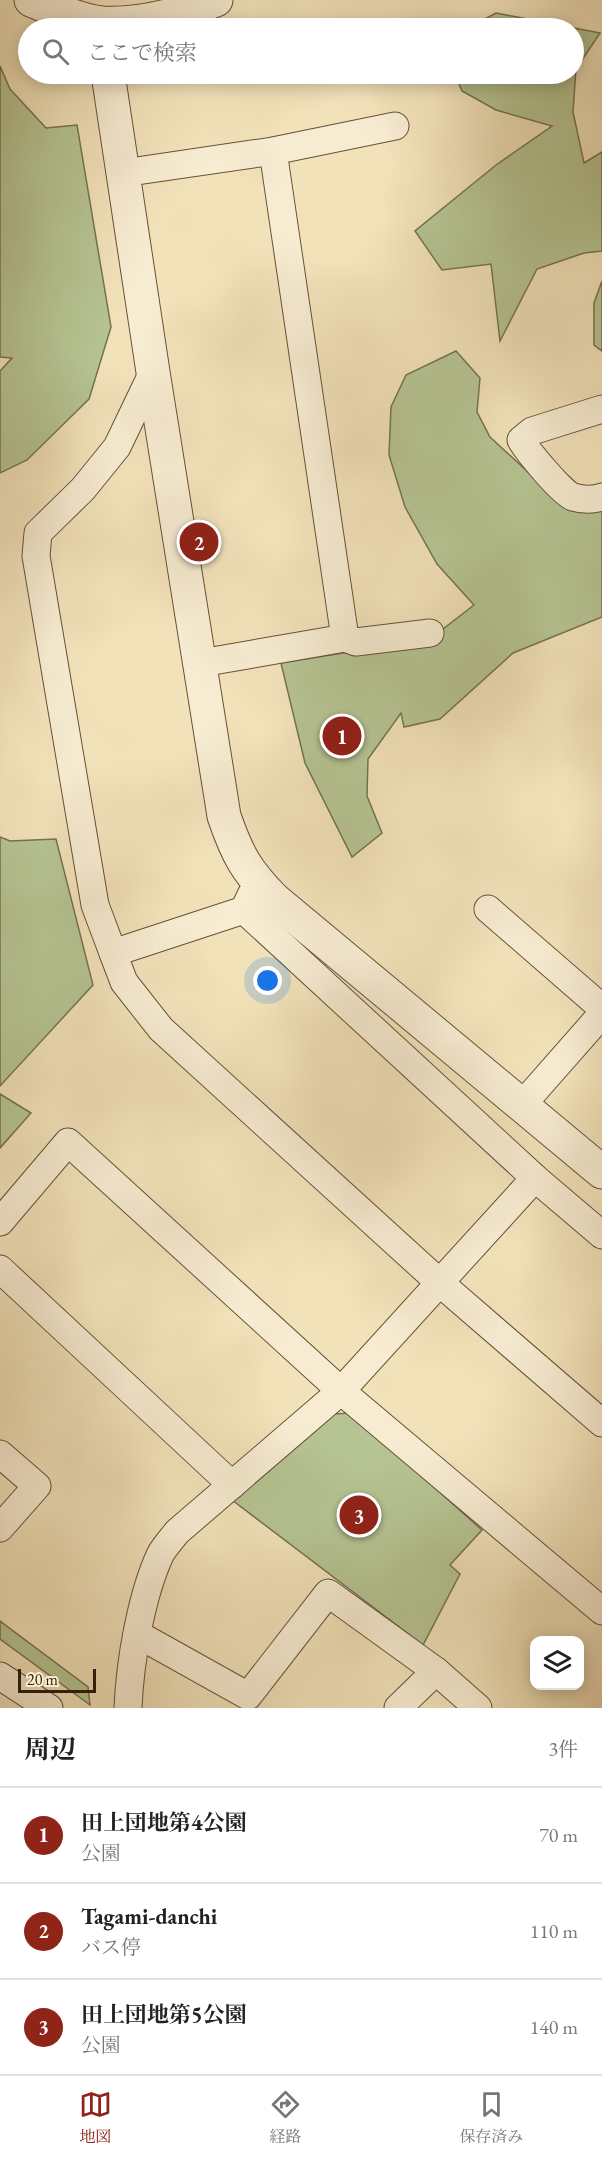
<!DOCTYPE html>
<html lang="ja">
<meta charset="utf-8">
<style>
:root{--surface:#fff;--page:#f2f2f2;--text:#222;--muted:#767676;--line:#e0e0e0;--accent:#8f2418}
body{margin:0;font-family:"EB Garamond","Noto Serif JP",serif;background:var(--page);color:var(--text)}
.controls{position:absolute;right:18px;bottom:18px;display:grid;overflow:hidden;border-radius:12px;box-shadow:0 3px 15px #0003}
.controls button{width:54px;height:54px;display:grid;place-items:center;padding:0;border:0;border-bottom:2px solid var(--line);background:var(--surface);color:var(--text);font:30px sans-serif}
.scale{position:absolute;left:18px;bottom:15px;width:78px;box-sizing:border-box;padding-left:6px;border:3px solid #37210c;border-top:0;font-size:16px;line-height:21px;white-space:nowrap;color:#37210c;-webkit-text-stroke:4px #f7ecd2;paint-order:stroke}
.you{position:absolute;left:268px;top:981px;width:21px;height:21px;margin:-15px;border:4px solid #fff;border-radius:50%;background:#1a73e8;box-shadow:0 0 0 9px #1a73e833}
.badge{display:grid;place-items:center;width:39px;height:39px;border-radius:50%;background:var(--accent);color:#fff;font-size:20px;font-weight:700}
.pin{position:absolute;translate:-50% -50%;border:3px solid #fff;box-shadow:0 2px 6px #0006}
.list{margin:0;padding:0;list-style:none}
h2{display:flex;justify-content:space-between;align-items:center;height:78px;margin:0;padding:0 24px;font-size:26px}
h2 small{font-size:20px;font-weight:400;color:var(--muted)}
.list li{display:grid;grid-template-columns:39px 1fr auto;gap:18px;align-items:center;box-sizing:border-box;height:96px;padding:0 24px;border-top:2px solid var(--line)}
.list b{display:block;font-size:22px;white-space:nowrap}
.list p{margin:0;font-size:20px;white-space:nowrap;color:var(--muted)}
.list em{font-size:20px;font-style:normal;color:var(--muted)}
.icon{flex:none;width:33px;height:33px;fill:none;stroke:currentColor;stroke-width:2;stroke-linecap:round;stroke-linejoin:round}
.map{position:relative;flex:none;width:602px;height:1708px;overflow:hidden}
.search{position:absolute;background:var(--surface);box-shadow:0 3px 15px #0003;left:18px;right:18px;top:18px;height:66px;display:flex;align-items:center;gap:15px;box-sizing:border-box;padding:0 21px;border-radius:33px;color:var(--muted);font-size:22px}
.sheet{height:366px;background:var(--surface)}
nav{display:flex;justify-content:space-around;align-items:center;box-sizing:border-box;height:84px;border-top:2px solid var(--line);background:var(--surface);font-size:16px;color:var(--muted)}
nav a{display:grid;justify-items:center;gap:3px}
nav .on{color:var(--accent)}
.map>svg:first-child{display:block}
.green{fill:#b6c493;stroke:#767250;stroke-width:1.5}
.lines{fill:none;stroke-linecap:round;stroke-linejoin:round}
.minor-casing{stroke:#665138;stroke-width:29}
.tertiary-casing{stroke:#665138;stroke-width:35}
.minor{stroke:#f7ecd2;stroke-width:27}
.tertiary{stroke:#f7ecd2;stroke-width:33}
</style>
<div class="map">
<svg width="602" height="1708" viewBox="0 0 602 1708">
<rect width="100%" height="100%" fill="#f2e2ba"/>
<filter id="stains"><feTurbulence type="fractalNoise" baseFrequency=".00333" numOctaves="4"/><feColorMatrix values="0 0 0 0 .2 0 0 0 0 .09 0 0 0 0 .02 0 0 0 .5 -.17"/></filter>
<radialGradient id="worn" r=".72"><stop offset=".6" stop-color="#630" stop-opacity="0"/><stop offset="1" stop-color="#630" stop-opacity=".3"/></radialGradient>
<g class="green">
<polygon points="496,13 600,33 576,69 573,112 584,163 602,152 602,251 584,253 537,269 500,341 491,264 442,270 415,231 496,165 552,126 496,110 462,91 455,74 574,74 574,28 468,28"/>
<polygon points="0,66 10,89 46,128 77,125 111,327 89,399 27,460 0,473 0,371 12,358 0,357"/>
<polygon points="602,281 602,351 594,345 594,303"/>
<polygon points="456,351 480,378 477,412 490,437 566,507 602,509 602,617 513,653 440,719 404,727 401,713 368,759 367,796 382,833 352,857 305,763 281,663 430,639 474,605 437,564 405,507 389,455 391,407 406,375"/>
<polygon points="0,837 10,841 56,839 93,985 0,1086"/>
<polygon points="0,1094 31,1113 0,1148"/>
<polygon points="351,1413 482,1530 450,1565 460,1574 423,1645 232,1500 331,1414"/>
<polygon points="0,1621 88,1687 90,1705 0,1639"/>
</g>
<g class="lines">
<defs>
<g id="minor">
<polyline points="123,173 273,151 395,126"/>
<path d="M602,409L532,431L521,440C528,452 562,493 573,497C583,500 593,500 602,497"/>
<polyline points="345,638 356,642 430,633"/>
<polyline points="201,663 345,638 273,151"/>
<polyline points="251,895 244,910 535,1178 602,1235"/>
<polyline points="488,909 602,1008"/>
<polyline points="244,910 113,953 124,982 161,1029 440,1283 602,1423"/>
<polyline points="113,953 95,905 36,556 38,533 83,489 117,447 153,372"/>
<polyline points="522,1105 602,1014"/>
<polyline points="0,1222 68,1142 341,1391 602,1611"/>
<polyline points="0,1269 232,1485"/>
<polyline points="0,1454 37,1486 0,1528"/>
<polyline points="137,1634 248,1696 328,1593 436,1671 478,1708"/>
<polyline points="0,1676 49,1708"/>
<path d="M128,1708C130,1661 141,1597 160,1555C164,1547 171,1540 177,1532L341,1391L535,1178"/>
<polyline points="398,1708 436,1671"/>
</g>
<g id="tertiary">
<path d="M31,0C50,8 83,21 102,23C141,25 181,14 216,0"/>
<path d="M108,74L153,372L224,816C237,854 246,871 275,900L602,1172"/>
</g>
</defs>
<use href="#minor" class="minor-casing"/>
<use href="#tertiary" class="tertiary-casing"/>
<use href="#minor" class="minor"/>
<use href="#tertiary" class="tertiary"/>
</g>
<rect width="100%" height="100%" filter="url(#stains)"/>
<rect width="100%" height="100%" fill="url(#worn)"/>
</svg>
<div class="controls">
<button><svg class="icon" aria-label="layers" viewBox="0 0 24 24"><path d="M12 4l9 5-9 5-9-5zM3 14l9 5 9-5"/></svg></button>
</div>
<div class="scale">20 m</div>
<div class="you"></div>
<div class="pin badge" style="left:342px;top:736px">1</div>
<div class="pin badge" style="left:199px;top:542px">2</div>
<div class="pin badge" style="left:359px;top:1515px">3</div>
<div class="search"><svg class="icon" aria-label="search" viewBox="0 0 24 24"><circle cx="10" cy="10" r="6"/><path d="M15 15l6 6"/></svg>ここで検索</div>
</div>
<section class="sheet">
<h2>周辺<small>3件</small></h2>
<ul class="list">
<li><span class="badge">1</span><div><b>田上団地第4公園</b><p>公園</p></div><em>70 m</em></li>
<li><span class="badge">2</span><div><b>Tagami-danchi</b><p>バス停</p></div><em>110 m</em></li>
<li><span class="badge">3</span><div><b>田上団地第5公園</b><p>公園</p></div><em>140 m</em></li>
</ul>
</section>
<nav>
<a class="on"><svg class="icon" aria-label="map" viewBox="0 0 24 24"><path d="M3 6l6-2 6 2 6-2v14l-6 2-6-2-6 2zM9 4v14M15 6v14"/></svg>地図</a>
<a><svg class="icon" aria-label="directions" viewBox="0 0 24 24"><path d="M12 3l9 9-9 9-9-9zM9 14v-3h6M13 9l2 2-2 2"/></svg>経路</a>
<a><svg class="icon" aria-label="saved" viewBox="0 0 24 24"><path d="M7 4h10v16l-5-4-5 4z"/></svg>保存済み</a>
</nav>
